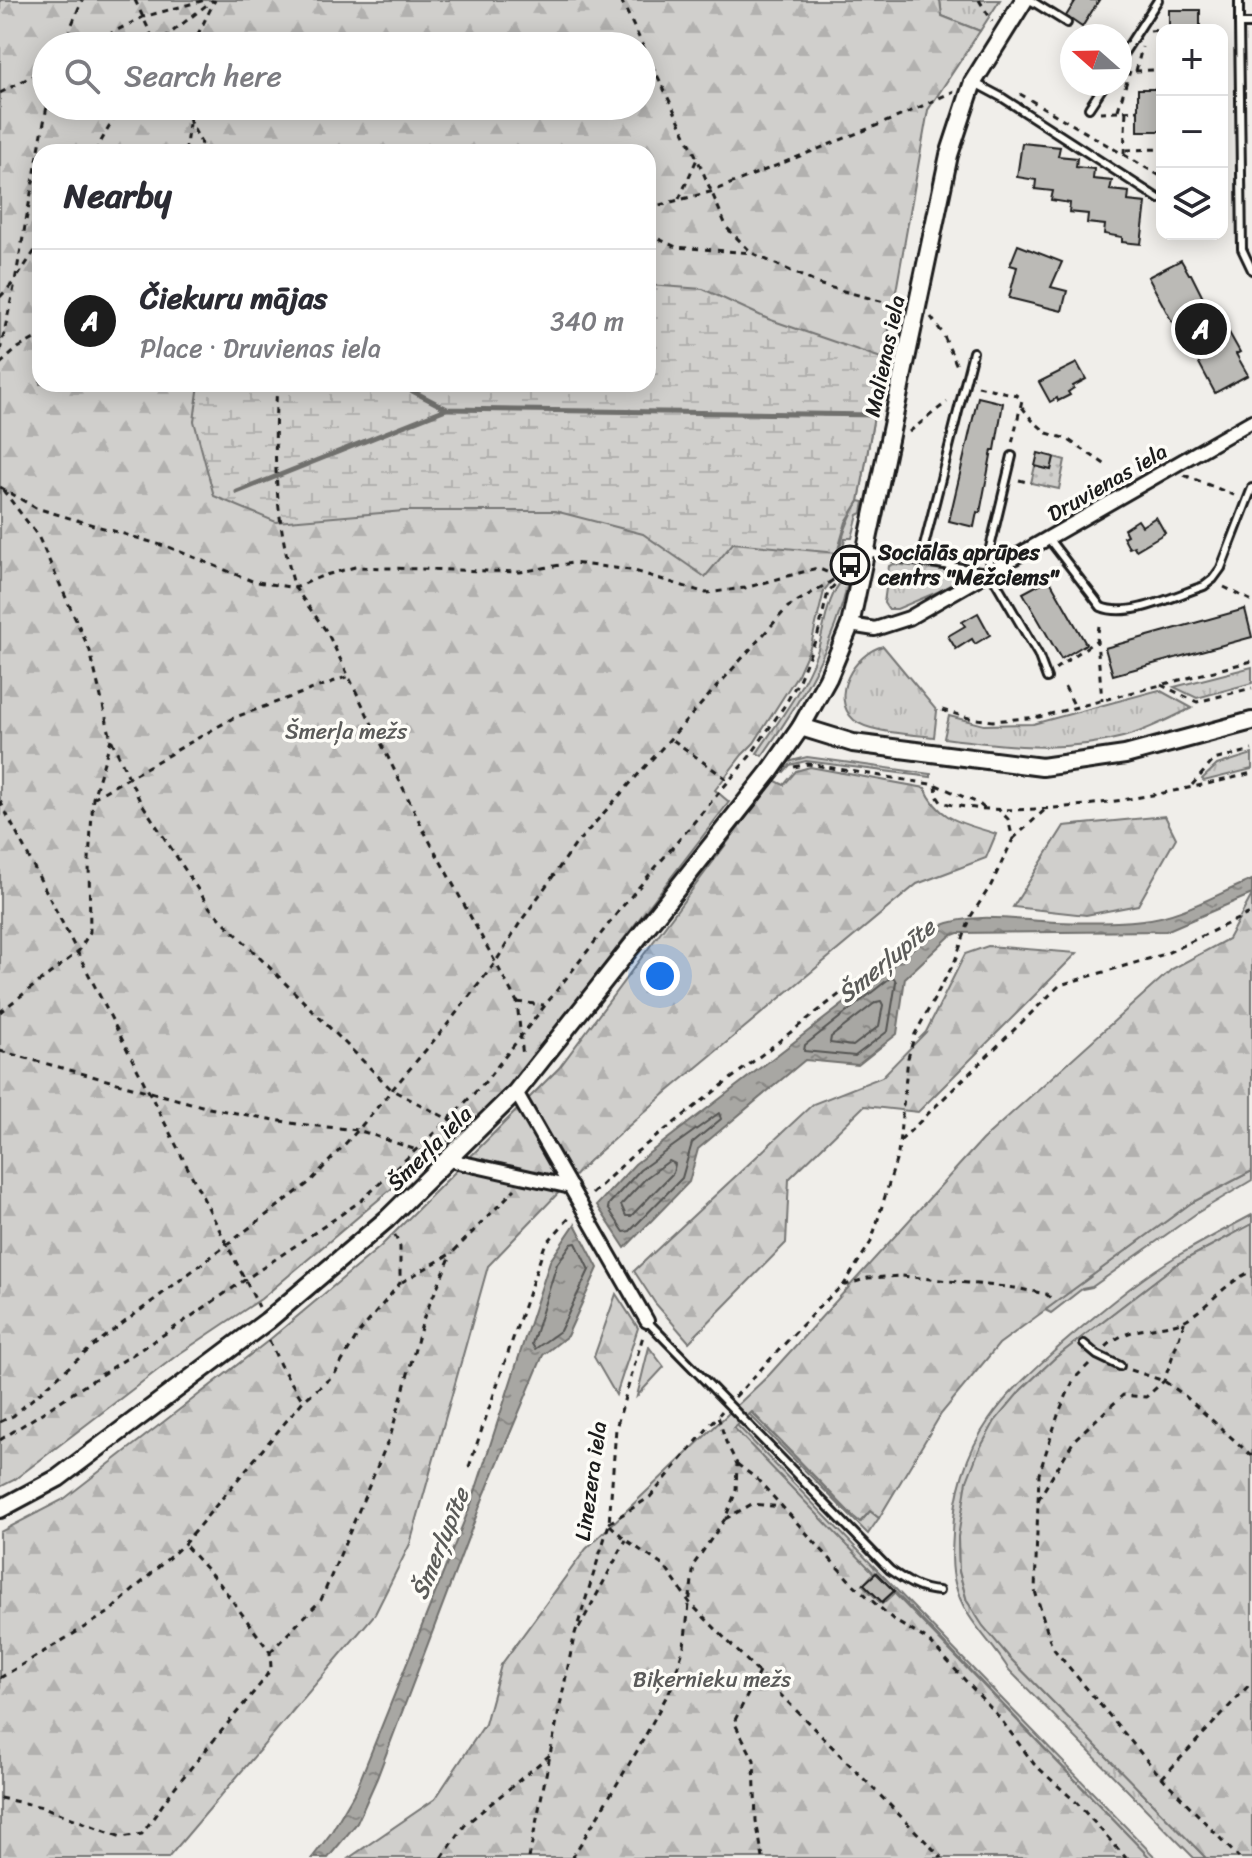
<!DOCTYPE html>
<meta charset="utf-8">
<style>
:root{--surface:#fff;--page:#f2f2f3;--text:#2b2b33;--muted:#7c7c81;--line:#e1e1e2;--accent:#1c1c1c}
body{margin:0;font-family:Sriracha,sans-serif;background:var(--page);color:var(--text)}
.controls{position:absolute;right:24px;top:24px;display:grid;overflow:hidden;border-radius:16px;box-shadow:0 4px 20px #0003}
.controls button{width:72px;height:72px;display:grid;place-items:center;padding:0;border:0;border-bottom:2px solid var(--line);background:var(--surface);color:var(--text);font:40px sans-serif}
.compass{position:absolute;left:1060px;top:24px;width:72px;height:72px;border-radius:50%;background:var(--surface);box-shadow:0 4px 20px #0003;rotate:290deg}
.you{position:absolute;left:660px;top:976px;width:28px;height:28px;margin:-20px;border:6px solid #fff;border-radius:50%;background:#1a73e8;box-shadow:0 0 0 12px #1a73e833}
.badge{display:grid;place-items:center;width:52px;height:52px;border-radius:50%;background:var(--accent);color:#fff;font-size:26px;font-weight:700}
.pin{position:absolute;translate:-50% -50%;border:4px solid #fff;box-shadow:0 2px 8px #0006}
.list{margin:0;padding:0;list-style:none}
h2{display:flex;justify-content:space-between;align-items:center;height:104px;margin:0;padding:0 32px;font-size:34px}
h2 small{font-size:26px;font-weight:400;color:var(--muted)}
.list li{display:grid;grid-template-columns:52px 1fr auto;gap:24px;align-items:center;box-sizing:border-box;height:144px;padding:0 32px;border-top:2px solid var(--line)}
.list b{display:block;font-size:30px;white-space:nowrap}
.list p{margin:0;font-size:26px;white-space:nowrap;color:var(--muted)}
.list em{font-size:26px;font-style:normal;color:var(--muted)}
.icon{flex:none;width:44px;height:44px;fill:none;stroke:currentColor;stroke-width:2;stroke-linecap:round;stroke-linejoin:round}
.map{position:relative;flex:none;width:1252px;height:1858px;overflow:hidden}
.search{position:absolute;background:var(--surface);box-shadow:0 4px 20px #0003;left:32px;top:32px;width:624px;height:88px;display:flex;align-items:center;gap:20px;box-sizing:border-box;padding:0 28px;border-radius:44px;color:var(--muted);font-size:30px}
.panel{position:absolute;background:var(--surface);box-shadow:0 4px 20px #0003;left:32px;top:144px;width:624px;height:248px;border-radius:24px}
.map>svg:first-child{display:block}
.grass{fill:url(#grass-tufts);stroke:#767674;stroke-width:2}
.forest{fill:url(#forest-firs);stroke:#767674;stroke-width:2;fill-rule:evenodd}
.wetland{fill:url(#wetland-marsh);stroke:#767674;stroke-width:2}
.park{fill:url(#park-dots);stroke:#767674;stroke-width:2}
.water{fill:url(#water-ripples);stroke:#706f6d;stroke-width:2}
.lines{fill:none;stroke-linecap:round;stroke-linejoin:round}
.shore{stroke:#545452;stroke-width:2}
.stream{stroke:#706f6d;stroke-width:5}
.building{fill:#bbbab6;stroke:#1c1c1c;stroke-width:2}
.service-casing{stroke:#1c1c1c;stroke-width:12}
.minor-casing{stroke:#1c1c1c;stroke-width:18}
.tertiary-casing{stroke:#1c1c1c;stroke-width:22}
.path{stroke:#1c1c1c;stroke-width:3;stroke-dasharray:6 6;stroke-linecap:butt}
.service{stroke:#fdfcf7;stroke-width:6}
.minor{stroke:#fdfcf7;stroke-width:12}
.tertiary{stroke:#fdfcf7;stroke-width:16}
.labels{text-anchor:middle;stroke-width:7;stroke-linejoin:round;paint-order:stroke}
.street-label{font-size:22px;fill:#1c1c1c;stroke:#fdfcf7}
.poi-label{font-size:22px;font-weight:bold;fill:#1c1c1c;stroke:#fdfcf7;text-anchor:start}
.park-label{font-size:22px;fill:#5b5b5a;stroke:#fdfcf7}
.water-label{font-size:24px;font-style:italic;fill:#5b5b59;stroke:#fdfcf7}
</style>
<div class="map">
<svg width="1252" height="1858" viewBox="0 0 1252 1858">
<defs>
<pattern id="grass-tufts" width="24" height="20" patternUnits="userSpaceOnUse" patternTransform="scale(2)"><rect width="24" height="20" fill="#d0cfcc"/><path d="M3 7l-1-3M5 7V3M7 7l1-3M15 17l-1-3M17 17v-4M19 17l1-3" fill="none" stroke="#b2b1af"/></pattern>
<pattern id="forest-firs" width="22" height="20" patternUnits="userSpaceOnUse" patternTransform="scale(2)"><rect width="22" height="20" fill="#d0cfcc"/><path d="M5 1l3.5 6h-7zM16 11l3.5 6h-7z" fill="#b2b1af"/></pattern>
<pattern id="wetland-marsh" width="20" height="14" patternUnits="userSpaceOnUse" patternTransform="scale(2)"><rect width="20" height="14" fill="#d0cfcc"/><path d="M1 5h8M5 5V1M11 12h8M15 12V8" fill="none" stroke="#b2b1af"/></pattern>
<pattern id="park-dots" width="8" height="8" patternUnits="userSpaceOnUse" patternTransform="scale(2)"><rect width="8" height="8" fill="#d0cfcc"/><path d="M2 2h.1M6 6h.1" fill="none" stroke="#b2b1af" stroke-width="1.8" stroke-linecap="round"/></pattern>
<pattern id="water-ripples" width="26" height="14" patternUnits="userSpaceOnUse" patternTransform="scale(2)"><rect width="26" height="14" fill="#a8a7a3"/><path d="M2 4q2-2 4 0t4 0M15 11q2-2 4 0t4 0" fill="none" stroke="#888784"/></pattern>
</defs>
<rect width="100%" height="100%" fill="#f0eeea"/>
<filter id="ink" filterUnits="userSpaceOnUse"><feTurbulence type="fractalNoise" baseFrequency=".0125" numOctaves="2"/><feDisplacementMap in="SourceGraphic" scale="16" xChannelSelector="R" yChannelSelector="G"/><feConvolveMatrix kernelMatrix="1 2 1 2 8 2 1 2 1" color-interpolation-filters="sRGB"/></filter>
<g filter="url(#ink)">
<g class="grass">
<polygon points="940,0 1000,0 980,31 942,16"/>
<path d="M859,501L864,502L862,513L858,515L852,538H845L840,562L847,563L845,568L836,575C838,548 844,525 859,501Z"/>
<polygon points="894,564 959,572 964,578 961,582 897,609 888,609 884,603 889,566"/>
<path d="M844,578L849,579C834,646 801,701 762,756L757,753C778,722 804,688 817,652C826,626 825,599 844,578Z"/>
<path d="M883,646L937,711L934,737C913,734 869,733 854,720C828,696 855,653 883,646Z"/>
<polygon points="1252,667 1252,683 1197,698 1174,687"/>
<path d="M1159,690L1192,708C1170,718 1147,731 1123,737C1063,753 1005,746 944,738L949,716L984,725L1033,724Z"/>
<polygon points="1252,754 1252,769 1204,781 1202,779 1217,765"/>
<polygon points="807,757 931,774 931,777 806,761 790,765 784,772 781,770 788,762"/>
<polygon points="1252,1171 1252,1180 1197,1213 1092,1287 1082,1289 1051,1313 1045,1310 1191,1203"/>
<path d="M1252,1215V1224L1177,1264L1055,1358L1021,1390L958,1537L959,1571L967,1601L1010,1658L1206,1858H1194L1009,1670C991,1639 964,1621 955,1583C951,1567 952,1551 953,1534C954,1494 966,1453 989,1420C1009,1391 1036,1368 1061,1345C1097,1314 1136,1281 1177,1256C1202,1242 1227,1228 1252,1215Z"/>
<polygon points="751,1412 854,1517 861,1522 870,1511 879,1518 868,1534 749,1414"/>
<polygon points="737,1425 1156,1858 1150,1858 895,1592 876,1572 873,1574 734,1429"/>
</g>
<g class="forest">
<path d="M0,0H940L942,16L980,31L928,110L859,501L846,522L837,553L836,575L824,591L811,645L798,674L754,743L742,755L715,790L729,802L507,1091L261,1299L176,1356L14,1480L0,1487ZM46,46H642V106H46ZM40,152H648V384H40Z"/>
<path d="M810,767L925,788C940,822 964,823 996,834L986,858L917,884L667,1092L589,1161L488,1266L410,1544L375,1614L168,1858H0V1532L64,1499L268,1341L380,1247L559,1068L774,780L784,785L796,771Z"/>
<polygon points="1165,816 1176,838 1138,905 1086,915 1013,907 1064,826"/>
<polygon points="1252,895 1252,1171 1191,1203 999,1344 941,1414 879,1518 870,1511 860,1522 854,1517 752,1412 734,1428 872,1571 873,1574 863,1585 882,1604 894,1593 1150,1858 349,1858 435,1799 485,1724 501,1665 586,1549 769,1375 982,1140 1172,969 1228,939"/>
<polygon points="988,946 1077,953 918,1112 864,1106 789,1179 786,1243 689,1342 655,1303 634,1271 813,1104 882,1077 926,1032 965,954"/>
<polygon points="1252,1224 1252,1858 1206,1858 1010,1658 983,1626 967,1601 959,1571 958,1537 967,1481 979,1450 995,1421 1021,1390 1055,1358 1177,1264"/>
<polygon points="616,1294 638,1328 616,1395 594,1357"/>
<polygon points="649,1347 664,1367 637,1396"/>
</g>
<polygon class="wetland" points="648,285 703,289 768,319 884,359 859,501 846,522 837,553 733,543 705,577 643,534 555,511 404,511 276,522 214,496 194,421 199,384 648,384"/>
<polygon class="park" points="1054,457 1065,460 1059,489 1031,483 1035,466 1051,470"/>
<g class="water">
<path d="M1252,880V894L1166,931L958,933L950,936L905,978L897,1034L858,1065L805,1060L698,1149L689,1182L625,1248L597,1205L635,1164L880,976L940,926C974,911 1021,921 1057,922C1085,923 1115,923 1143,920C1182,916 1216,894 1252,880Z"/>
<polygon points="575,1224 598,1268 567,1336 543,1355 485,1493 377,1778 357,1823 328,1858 312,1858 331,1833 356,1790 471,1504 550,1261"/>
</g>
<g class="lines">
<g class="shore">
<polygon points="890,978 894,978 896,982 888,1031 855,1056 804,1051 805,1045"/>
<polygon points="881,1001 883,1005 879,1026 853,1046 830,1043 831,1037 876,1002"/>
<polygon points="719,1113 721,1119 692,1143 682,1178 630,1231 624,1232 608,1208 609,1204 640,1170"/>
<polygon points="669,1161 675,1164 673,1173 631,1216 626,1216 621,1205 647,1177"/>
<polygon points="576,1243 589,1270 560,1331 535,1349 532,1344 557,1264 571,1244"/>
</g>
<g class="stream">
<polyline points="399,384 447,409 877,415"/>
<polyline points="237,492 446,409"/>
</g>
</g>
<g class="building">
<polygon points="1076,0 1099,0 1082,27 1066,16"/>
<rect x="1169" y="10" width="31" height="20"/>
<rect x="1138" y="89" width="24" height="42"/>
<polygon points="1022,143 1060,147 1058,156 1077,158 1076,167 1094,169 1093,179 1112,181 1110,190 1129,192 1128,201 1146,203 1141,244 1122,242 1122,237 1104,234 1105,225 1087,223 1088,214 1069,212 1070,203 1051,200 1053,191 1035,189 1036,180 1017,177"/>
<polygon points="1018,245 1062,262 1051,287 1067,291 1062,311 1009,298 1017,267 1010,265"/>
<polygon points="1181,260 1189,274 1191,274 1216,324 1222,320 1240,352 1236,354 1248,375 1215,393 1183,333 1179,335 1148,277"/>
<polygon points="1077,363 1086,379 1073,386 1074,388 1068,392 1070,395 1058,401 1057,398 1050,402 1039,382"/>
<polygon points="978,397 1003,403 995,450 992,450 980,513 977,512 974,527 949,521"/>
<polygon points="1038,453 1054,457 1051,470 1035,466"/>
<polygon points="1156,517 1165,533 1136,550 1134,546 1129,548 1123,537 1127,535 1124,529 1138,520 1142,526"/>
<polygon points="1049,579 1086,644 1061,659 1023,593"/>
<polygon points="1245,609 1252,637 1113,675 1105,648"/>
<polygon points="978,613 990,635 975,644 972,639 956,649 948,636 965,626 962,622"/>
<polygon points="876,1573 894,1591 882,1602 864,1584"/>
</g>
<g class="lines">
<defs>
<g id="service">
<polyline points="1030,0 1067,23"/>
<polyline points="1239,0 1239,24 1252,24"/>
<polyline points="1239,24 1242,249 1252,270"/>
<polyline points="1120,59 1158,0"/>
<polyline points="973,82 1003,98 1159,199"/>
<polyline points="1089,108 1105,84"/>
<polyline points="1012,456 989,552 990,572 1038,654 1047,678"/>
<path d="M1048,538L1101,607C1129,619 1176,595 1204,586L1213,579L1221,568L1252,488"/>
<polyline points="867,552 986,572"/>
<polyline points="920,562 973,352"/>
<path d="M647,1321L890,1570C906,1581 919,1590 939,1591"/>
<polyline points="1084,1344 1097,1355 1120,1366"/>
</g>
<g id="minor">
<polyline points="850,625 875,629 909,618 1252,421"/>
<polyline points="516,1092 647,1321"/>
<polyline points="449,1160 571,1187"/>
</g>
<g id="tertiary">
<polyline points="801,727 853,743 1042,767 1125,755 1252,721"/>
<polyline points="0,1509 58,1478 267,1321 387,1219 516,1092 771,770 801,727 828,678 850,625 949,155 973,82 1024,0"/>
</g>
</defs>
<use href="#service" class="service-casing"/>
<use href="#minor" class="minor-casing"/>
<use href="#tertiary" class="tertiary-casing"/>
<g class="path">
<polyline points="135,0 155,43"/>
<polyline points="621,0 697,158 727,228 752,253 821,285 899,306"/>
<polyline points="979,0 992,21"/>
<polyline points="1150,31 1169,29"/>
<polyline points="63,46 82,0"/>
<polyline points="86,46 143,17 205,0"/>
<polyline points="154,46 213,0"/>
<polyline points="192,46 215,0"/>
<polyline points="1135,71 1154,70"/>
<polyline points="1136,71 1142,47"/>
<polyline points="0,93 46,69"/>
<polyline points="1020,94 1162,177"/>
<polyline points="188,106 190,122 206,152"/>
<polyline points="1118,110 1130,71"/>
<polyline points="1100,112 1138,110"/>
<polyline points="1126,150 1162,149"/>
<polyline points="95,152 121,106"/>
<polyline points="185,152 189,124"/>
<polyline points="1124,154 1126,110"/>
<polyline points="679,199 697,159"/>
<polyline points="648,208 710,192 903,115 954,91"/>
<polyline points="648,234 676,247 752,253"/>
<polyline points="18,276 40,243"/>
<polyline points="0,297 15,281 47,106"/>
<polyline points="931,317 943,334 957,366"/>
<polyline points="0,351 15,283"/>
<polyline points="0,364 18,348 40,336"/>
<path d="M277,384C273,454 275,521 295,588L322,576L355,567L520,572L572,563L631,570L706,593L745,588L817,568L839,577"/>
<polyline points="978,386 1016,395 1022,400 1012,444"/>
<polyline points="1022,407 1032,420 1047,433 1067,439 1106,465"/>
<polyline points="909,432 947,402"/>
<polyline points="1184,475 1236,496"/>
<polyline points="1019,480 1031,483"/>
<polyline points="0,487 36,508 171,548 252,581 295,588 327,632 424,831 517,1002 523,1057"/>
<polyline points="3,490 38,536 90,651 111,739 139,799 210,908 392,1090 460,1125"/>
<polyline points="1224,587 1252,601"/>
<polyline points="1099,626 1097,640 1102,701"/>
<polyline points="1055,669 1097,640"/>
<polyline points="1161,685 1197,702 1252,688"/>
<polyline points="1065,687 1075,707"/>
<polyline points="942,710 969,718 993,721 1039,717 1252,661"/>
<polyline points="673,740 728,780"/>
<path d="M794,767L808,764L936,785L937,796L941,802C1020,824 1173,794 1252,773"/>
<polyline points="936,785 978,803 985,809"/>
<polyline points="1192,785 1214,760 1252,750"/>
<polyline points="93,798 233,718 349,676"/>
<polyline points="0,801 259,1307"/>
<polyline points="1013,839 1048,807"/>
<polyline points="517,1002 544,1005"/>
<polyline points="0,1012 78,952 90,932 89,860 93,798 111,739"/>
<polyline points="0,1051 209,1108 297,1124 358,1130 431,1155"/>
<polyline points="900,1141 1060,985 1165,954 1252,912"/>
<polyline points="592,1194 634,1154 872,969"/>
<polyline points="402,1282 452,1253 515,1189"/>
<polyline points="843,1286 871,1242 898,1154 908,1058 915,1034 955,961 971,916 991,885 1013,839 1008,819 998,809"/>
<polyline points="269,1340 280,1365 303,1401"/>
<path d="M1106,1347C1130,1323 1163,1332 1187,1319C1210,1305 1226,1282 1252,1271"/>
<polyline points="1089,1364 1074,1379 1059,1412 1039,1474 1035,1591 1052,1647 1155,1770 1239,1858"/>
<polyline points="1131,1370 1164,1381 1184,1395 1252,1456"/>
<polyline points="735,1397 820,1306 842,1286 868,1278 902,1276 1015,1288 1046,1294 1052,1299"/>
<polyline points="0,1422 13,1416 93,1346 310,1182 358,1130 447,1025 495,963 521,921 576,844 788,607 835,579"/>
<polyline points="0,1440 177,1326 336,1218 362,1200 448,1120 485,1082 622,907 750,756 785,705 799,680 818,634 828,592 844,575"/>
<polyline points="737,1464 757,1479 851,1582 895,1621 928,1640 999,1717 1034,1764 1077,1803 1126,1858"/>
<polyline points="469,1467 545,1245 570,1217"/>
<polyline points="1038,1500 1075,1439 1123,1395 1146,1397 1164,1381 1185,1320"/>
<polyline points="725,1519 752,1504 782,1507"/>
<polyline points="609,1523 650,1497 722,1411"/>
<polyline points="610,1525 626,1540 665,1567 690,1603 942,1858"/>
<polyline points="579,1628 626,1540"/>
<polyline points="270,1652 321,1600 391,1434 424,1317 452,1253"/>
<polyline points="759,1672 734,1722 754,1760 756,1821 763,1858"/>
<polyline points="0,1678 108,1613 184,1544 303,1401 334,1375 359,1333 400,1283 400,1247 394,1233"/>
<polyline points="1162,1778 1252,1682"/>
<polyline points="0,1798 43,1807 121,1837 142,1834 175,1787 263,1681 271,1668 270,1652 220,1584 184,1544"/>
<polyline points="442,1858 465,1825 551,1754"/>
<polyline points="529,1858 574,1637 609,1524 616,1428 643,1336"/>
<polyline points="572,1858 637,1751 671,1688 684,1646 694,1564 725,1519 736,1491 737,1464 726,1442 718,1416"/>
</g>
<use href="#service" class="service"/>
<use href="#minor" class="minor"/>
<use href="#tertiary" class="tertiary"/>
</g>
</g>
<defs>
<symbol id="bus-ring" viewBox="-11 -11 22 22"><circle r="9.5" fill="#fdfcf7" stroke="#1c1c1c" stroke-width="1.5"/><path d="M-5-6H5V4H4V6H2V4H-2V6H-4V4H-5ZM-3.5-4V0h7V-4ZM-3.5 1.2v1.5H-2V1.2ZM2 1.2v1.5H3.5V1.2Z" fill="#1c1c1c"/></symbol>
</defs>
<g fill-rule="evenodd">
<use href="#bus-ring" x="828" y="543" width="44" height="44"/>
</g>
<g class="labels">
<g class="street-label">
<text transform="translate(884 356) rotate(-78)" y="8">Malienas iela</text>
<text transform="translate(1107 482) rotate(-30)" y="8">Druvienas iela</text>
<text transform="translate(429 1148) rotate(-45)" y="8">Šmerļa iela</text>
<text transform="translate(590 1481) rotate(-82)" y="8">Linezera iela</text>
</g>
<g class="poi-label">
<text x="878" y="560">Sociālās aprūpes<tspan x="878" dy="25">centrs "Mežciems"</tspan></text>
</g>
<g class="park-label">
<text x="346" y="739">Šmerļa mežs</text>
<text x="712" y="1687">Biķernieku mežs</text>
</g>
<g class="water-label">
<text transform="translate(886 961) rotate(-39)" y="8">Šmerļupīte</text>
<text transform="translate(440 1544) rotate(-68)" y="8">Šmerļupīte</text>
</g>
</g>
</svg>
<div class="controls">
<button>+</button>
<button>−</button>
<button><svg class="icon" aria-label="layers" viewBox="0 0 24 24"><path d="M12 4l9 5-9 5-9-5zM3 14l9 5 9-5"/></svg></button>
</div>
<svg class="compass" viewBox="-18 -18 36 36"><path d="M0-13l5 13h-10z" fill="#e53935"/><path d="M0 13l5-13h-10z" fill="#7c7c81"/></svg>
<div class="you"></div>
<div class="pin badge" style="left:1201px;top:329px">A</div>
<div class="search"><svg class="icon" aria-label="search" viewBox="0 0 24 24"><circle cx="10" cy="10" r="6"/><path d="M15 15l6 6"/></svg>Search here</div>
<section class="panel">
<h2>Nearby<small></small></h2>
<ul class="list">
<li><span class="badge">A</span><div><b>Čiekuru mājas</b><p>Place · Druvienas iela</p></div><em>340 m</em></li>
</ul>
</section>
</div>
